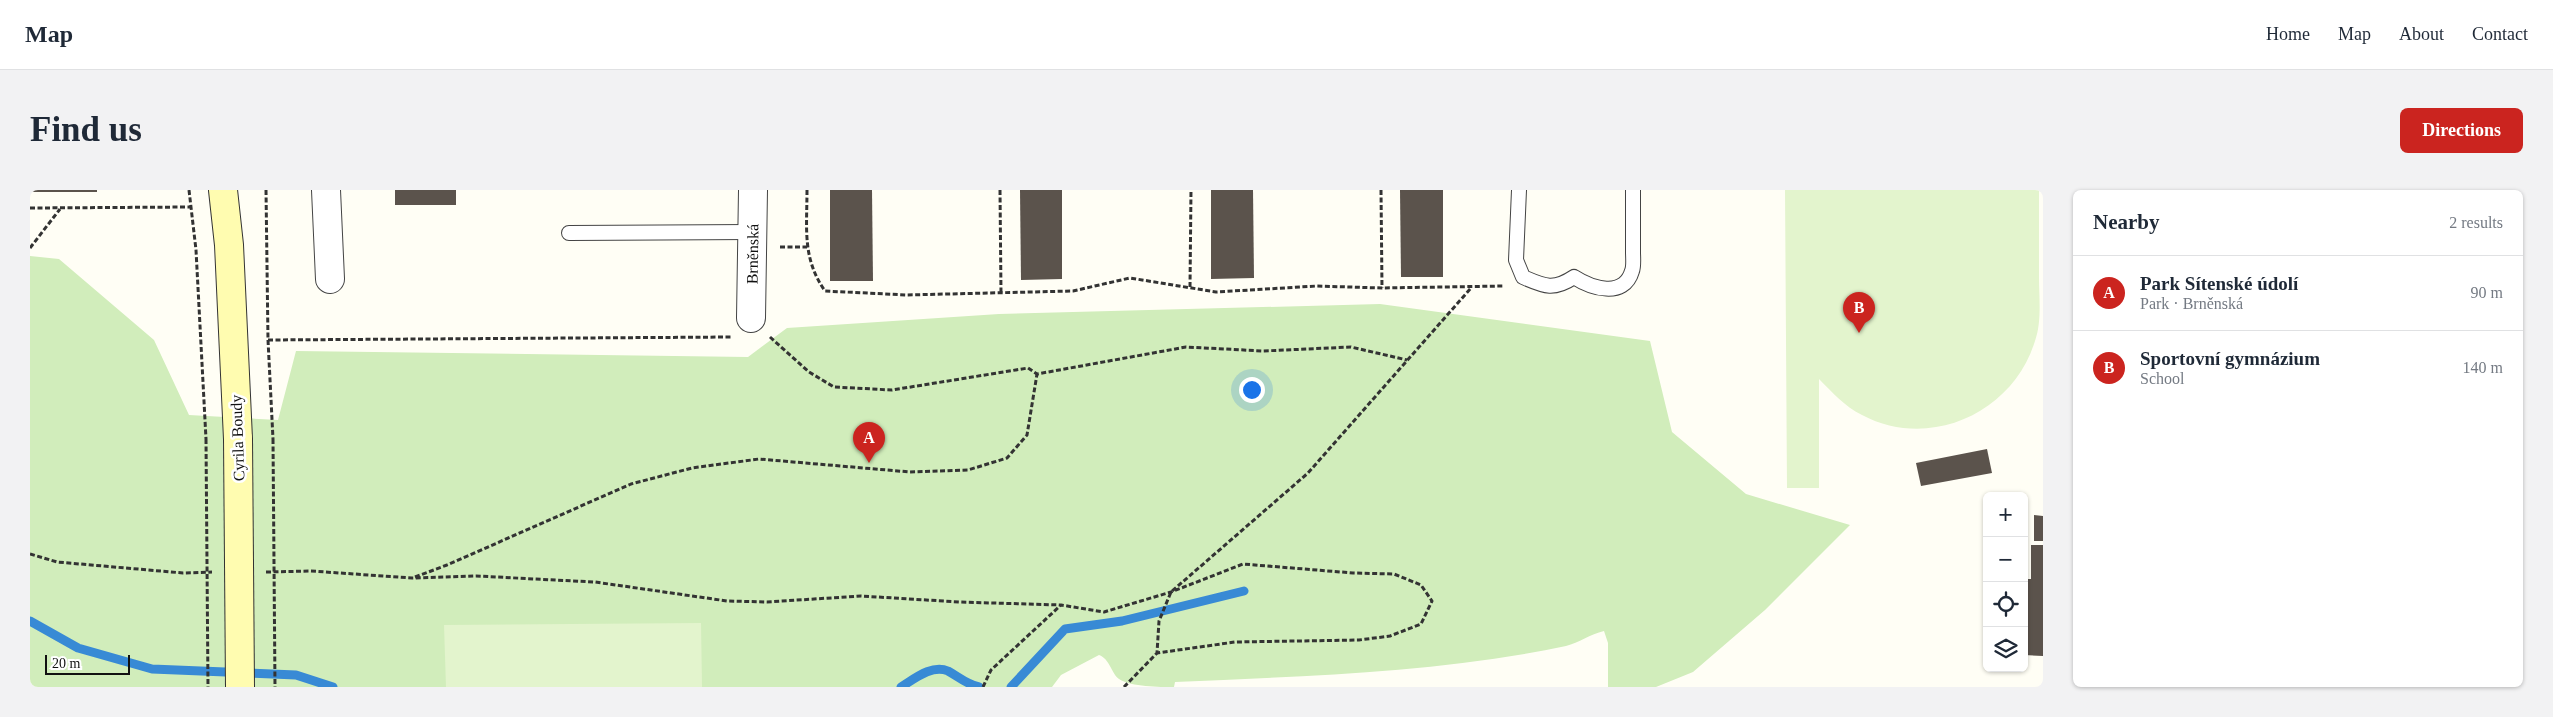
<!DOCTYPE html>
<meta charset="utf-8">
<style>
:root{--surface:#fff;--page:#f2f2f3;--text:#1f2937;--muted:#747a83;--line:#e0e1e3;--accent:#cb241f}
body{margin:0;font-family:"Times New Roman",serif;background:var(--page);color:var(--text)}
.controls{position:absolute;right:15px;bottom:15px;display:grid;overflow:hidden;border-radius:8px;box-shadow:0 1px 4px #0004}
.controls button{width:45px;height:45px;display:grid;place-items:center;padding:0;border:0;border-bottom:1px solid var(--line);background:var(--surface);color:var(--text);font:25px sans-serif}
.scale{position:absolute;left:15px;bottom:12px;width:85px;box-sizing:border-box;padding-left:5px;border:2px solid #111;border-top:0;font-size:14px;line-height:18px;white-space:nowrap;color:#111;-webkit-text-stroke:4px #fff;paint-order:stroke}
.you{position:absolute;left:1221px;top:199px;width:18px;height:18px;margin:-12px;border:4px solid #fff;border-radius:50%;background:#1a73e8;box-shadow:0 0 0 8px #1a73e833}
.badge{display:grid;place-items:center;width:32px;height:32px;border-radius:50%;background:var(--accent);color:#fff;font-size:16px;font-weight:700}
.pin{position:absolute;translate:-50% -41px;filter:drop-shadow(0 1px 2px #0008)}
.pin::after{content:'';position:absolute;top:26px;width:18px;height:15px;background:inherit;clip-path:polygon(0 0,100% 0,50% 100%)}
.list{margin:0;padding:0;list-style:none}
h2{display:flex;justify-content:space-between;align-items:center;height:65px;margin:0;padding:0 20px;font-size:21px}
h2 small{font-size:16px;font-weight:400;color:var(--muted)}
.list li{display:grid;grid-template-columns:32px 1fr auto;gap:15px;align-items:center;box-sizing:border-box;height:75px;padding:0 20px;border-top:1px solid var(--line)}
.list b{display:block;font-size:19px;white-space:nowrap}
.list p{margin:0;font-size:16px;white-space:nowrap;color:var(--muted)}
.list em{font-size:16px;font-style:normal;color:var(--muted)}
.icon{flex:none;width:28px;height:28px;fill:none;stroke:currentColor;stroke-width:2;stroke-linecap:round;stroke-linejoin:round}
.map{position:relative;flex:none;width:2013px;height:497px;overflow:hidden;border-radius:8px}
header{display:flex;align-items:center;gap:30px;box-sizing:border-box;height:70px;padding:0 25px;background:var(--surface);border-bottom:1px solid var(--line)}
header strong{font-size:24px}
nav{display:flex;gap:28px;margin-inline-start:auto;font-size:18px}
.intro{display:flex;align-items:center;justify-content:space-between;box-sizing:border-box;height:120px;padding:0 30px}
h1{margin:0;font-size:35px}
.button{padding:12px 22px;border-radius:8px;background:var(--accent);color:#fff;font-size:18px;font-weight:700}
main{display:flex;gap:30px;padding:0 30px}
aside{flex:1;background:var(--surface);border-radius:8px;box-shadow:0 1px 4px #0004}
.map>svg:first-child{display:block}
.green{fill:#d1edbb}
.pitch{fill:#e3f4cd}
.lines{fill:none;stroke-linecap:round;stroke-linejoin:round}
.stream{stroke:#388ad5;stroke-width:9}
.building{fill:#5b534c}
.lane-casing{stroke:#444;stroke-width:16}
.street-casing{stroke:#444;stroke-width:30}
.secondary-casing{stroke:#333;stroke-width:30}
.path{stroke:#333;stroke-width:3;stroke-dasharray:5 2.5;stroke-linecap:butt}
.lane{stroke:#fff;stroke-width:14}
.street{stroke:#fff;stroke-width:28}
.secondary{stroke:#fffcb0;stroke-width:28}
.secondary-bridge-casing{stroke:#333;stroke-width:30;stroke-linecap:butt}
.path-bridge{stroke:#333;stroke-width:3;stroke-dasharray:5 2.5;stroke-linecap:butt}
.secondary-bridge{stroke:#fffcb0;stroke-width:28}
.labels{text-anchor:middle;stroke-width:5;stroke-linejoin:round;paint-order:stroke}
.street-label{font-size:16px;fill:#111;stroke:#fff}
</style>
<header>
<strong>Map</strong>
<nav><a>Home</a><a>Map</a><a>About</a><a>Contact</a></nav>
</header>
<div class="intro"><h1>Find us</h1><a class="button">Directions</a></div>
<main>
<div class="map">
<svg width="2013" height="497" viewBox="0 0 2013 497">
<rect width="100%" height="100%" fill="#fffef5"/>
<path class="green" d="M0,66L29,69L124,150L159,225L248,230L266,161L718,167L757,138L969,124L1350,114L1620,151L1642,242L1716,304L1820,335L1735,420L1663,482L1626,497H1578V453L1574,441C1560,444 1549,453 1536,456C1408,483 1275,486 1145,492L1144,497C1129,497 1102,497 1089,489C1081,483 1080,469 1069,465L1031,485L1022,497H0Z"/>
<g class="pitch">
<path d="M1755,0H2009C2009,29 2009,58 2009,87C2009,108 2012,131 2005,151C1983,223 1900,261 1832,225C1814,216 1802,202 1789,189V298H1757Z"/>
<polygon points="671,433 672,497 416,497 414,435"/>
</g>
<g class="lines">
<g class="stream">
<polyline points="0,431 48,458 122,479 266,485 303,497"/>
<path d="M871,497C884,489 902,474 918,481C929,487 936,494 949,497"/>
<polyline points="981,497 1035,439 1092,431 1214,401"/>
</g>
</g>
<g class="building">
<rect x="0" y="0" width="67" height="2"/>
<rect x="365" y="0" width="61" height="15"/>
<polygon points="800,0 842,0 843,91 800,91"/>
<polygon points="990,0 1032,0 1032,89 991,90"/>
<polygon points="1181,0 1223,0 1224,88 1181,89"/>
<polygon points="1370,0 1413,0 1413,87 1371,87"/>
<polygon points="1957,259 1962,283 1891,296 1886,273"/>
<polygon points="2004,325 2013,326 2013,351 2004,351"/>
<polygon points="2001,355 2013,355 2013,466 1994,465 1994,389 2001,389"/>
</g>
<g class="lines">
<defs>
<g id="lane">
<path d="M1489,0L1486,70L1493,87C1514,96 1523,101 1544,87C1561,98 1594,109 1602,81C1604,76 1603,68 1603,62C1603,41 1603,21 1603,0"/>
<polyline points="539,43 722,42"/>
</g>
<g id="street">
<polyline points="296,0 300,89"/>
<path id="s1" d="M721,128L723,0"/>
</g>
<polyline id="secondary" points="193,0 199,55 208,249"/>
</defs>
<use href="#lane" class="lane-casing"/>
<use href="#street" class="street-casing"/>
<use href="#secondary" class="secondary-casing"/>
<g class="path">
<polyline points="159,0 166,60 176,249"/>
<polyline points="236,0 238,150 243,249"/>
<path d="M777,0C777,39 772,68 795,101L876,105L1043,101L1100,88L1186,102L1287,96L1352,98L1473,96"/>
<polyline points="970,0 971,104"/>
<polyline points="1351,0 1352,98"/>
<polyline points="0,18 162,17"/>
<polyline points="750,57 777,57"/>
<polyline points="0,58 30,19"/>
<polyline points="1160,97 1161,0"/>
<polyline points="740,147 779,182 804,197 862,200 998,178 1007,184 1156,157 1233,161 1321,157 1377,170"/>
<polyline points="238,150 701,147"/>
<polyline points="0,364 27,372 153,383 182,382"/>
<polyline points="236,382 281,381 382,388 446,386 565,392 697,411 737,412 831,406 929,412 1031,415 1074,422 1141,402 1213,374 1323,383 1364,384 1391,395 1402,411 1391,434 1360,446 1329,450 1205,452 1127,463"/>
<polyline points="385,387 417,375 601,294 662,278 729,269 880,282 938,280 977,268 997,245 1007,184"/>
<polyline points="953,497 961,480 1031,415"/>
<polyline points="1094,497 1127,463 1129,431 1141,402 1278,283 1441,98"/>
</g>
<use href="#lane" class="lane"/>
<use href="#street" class="street"/>
<use href="#secondary" class="secondary"/>
<defs>
<polyline id="secondary-bridge" points="208,249 210,497"/>
</defs>
<use href="#secondary-bridge" class="secondary-bridge-casing"/>
<g class="path-bridge">
<polyline points="176,249 178,497"/>
<polyline points="243,249 245,497"/>
</g>
<use href="#secondary-bridge" class="secondary-bridge"/>
</g>
<g class="labels">
<g class="street-label">
<text dy="6" stroke="none"><textPath href="#s1" startOffset="64">Brněnská</textPath></text>
<text transform="translate(207 248) rotate(-92)" y="6">Cyrila Boudy</text>
</g>
</g>
</svg>
<div class="controls">
<button>+</button>
<button>−</button>
<button><svg class="icon" aria-label="locate" viewBox="0 0 24 24"><circle cx="12" cy="12" r="6"/><path d="M12 2v4M12 18v4M2 12h4M18 12h4"/></svg></button>
<button><svg class="icon" aria-label="layers" viewBox="0 0 24 24"><path d="M12 4l9 5-9 5-9-5zM3 14l9 5 9-5"/></svg></button>
</div>
<div class="scale">20 m</div>
<div class="you"></div>
<div class="pin badge" style="left:839px;top:273px">A</div>
<div class="pin badge" style="left:1829px;top:143px">B</div>
</div>
<aside>
<h2>Nearby<small>2 results</small></h2>
<ul class="list">
<li><span class="badge">A</span><div><b>Park Sítenské údolí</b><p>Park · Brněnská</p></div><em>90 m</em></li>
<li><span class="badge">B</span><div><b>Sportovní gymnázium</b><p>School</p></div><em>140 m</em></li>
</ul>
</aside>
</main>
